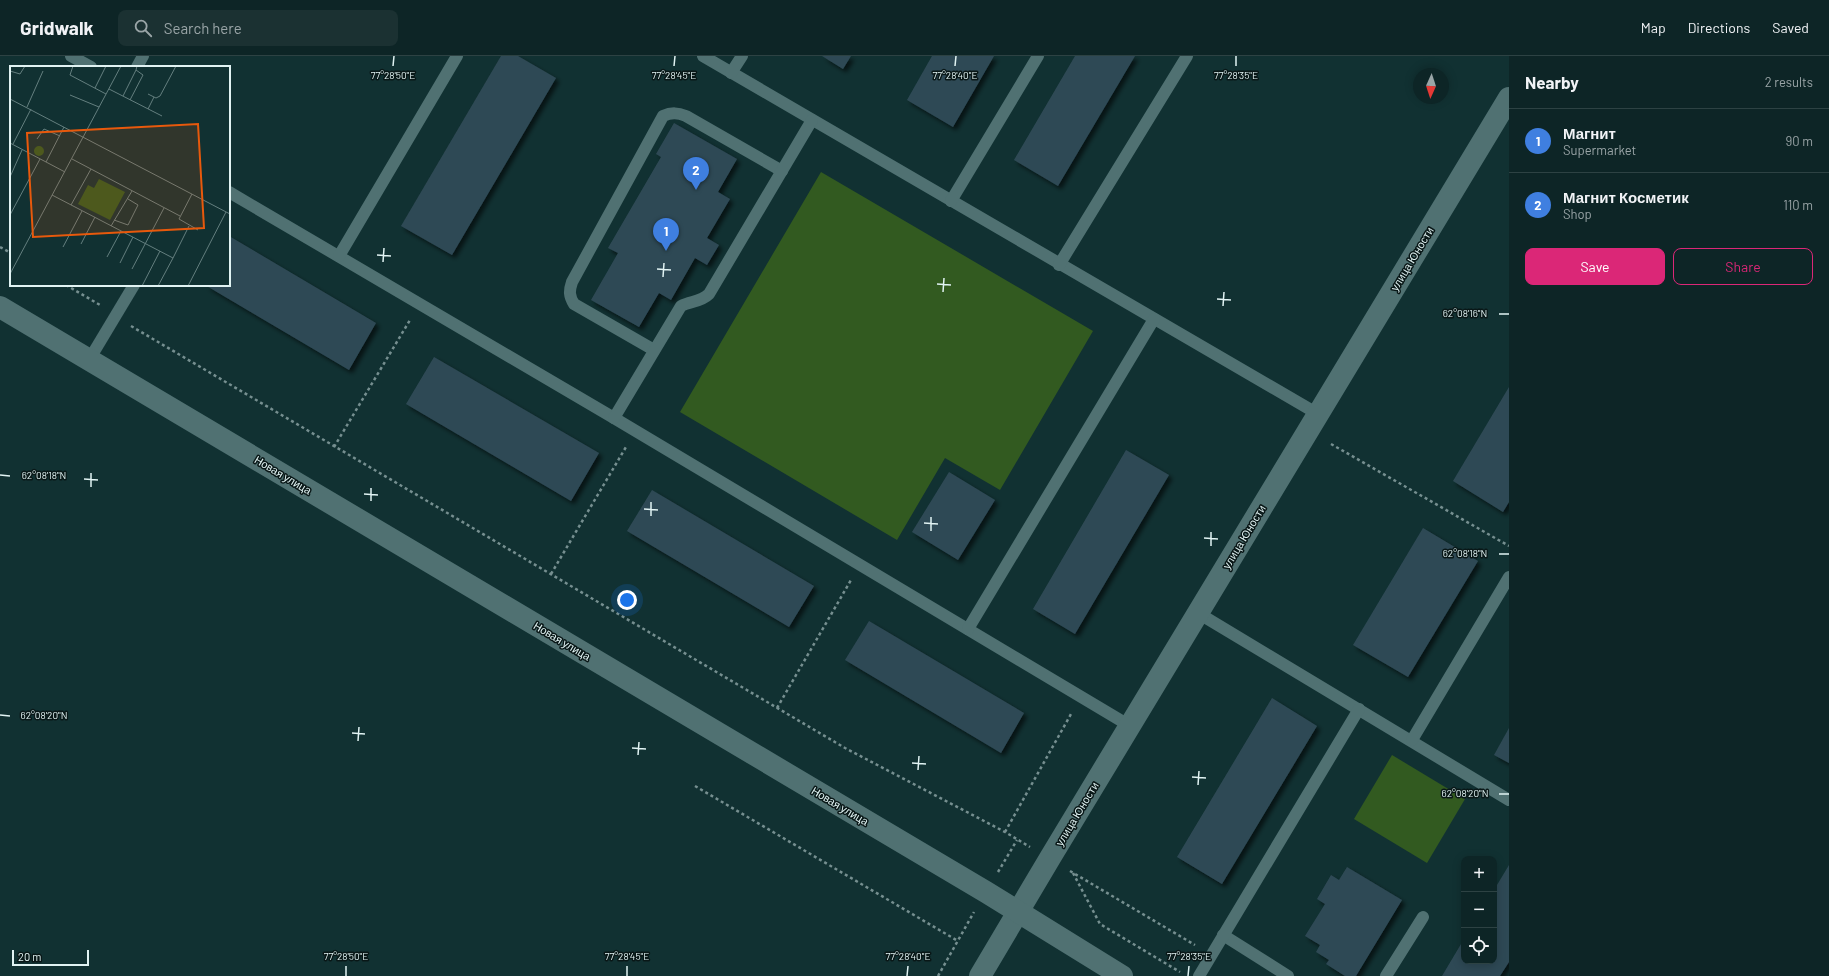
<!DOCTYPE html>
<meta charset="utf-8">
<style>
:root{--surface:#0d2526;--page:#1b3132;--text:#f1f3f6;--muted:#9aa5a7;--line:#2d4243;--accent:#db2777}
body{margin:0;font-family:Barlow,sans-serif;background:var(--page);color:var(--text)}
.controls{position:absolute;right:12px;bottom:12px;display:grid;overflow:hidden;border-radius:8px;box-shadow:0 2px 10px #0003}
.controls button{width:36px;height:36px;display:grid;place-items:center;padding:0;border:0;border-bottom:1px solid var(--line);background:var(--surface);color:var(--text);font:20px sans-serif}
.compass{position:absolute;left:1413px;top:12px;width:36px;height:36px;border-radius:50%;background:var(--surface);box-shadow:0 2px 10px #0003;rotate:183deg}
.scale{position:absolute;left:12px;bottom:10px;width:77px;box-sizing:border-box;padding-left:4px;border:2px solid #e1f3f3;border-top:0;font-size:11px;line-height:14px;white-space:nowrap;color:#e1f3f3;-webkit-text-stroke:3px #091717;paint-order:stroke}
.you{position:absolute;left:627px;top:544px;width:14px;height:14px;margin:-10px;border:3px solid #fff;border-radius:50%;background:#1a73e8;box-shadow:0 0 0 6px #1a73e833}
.badge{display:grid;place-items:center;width:26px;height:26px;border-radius:50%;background:var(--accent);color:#fff;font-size:13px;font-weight:700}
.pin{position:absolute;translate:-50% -33px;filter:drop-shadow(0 1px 2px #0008)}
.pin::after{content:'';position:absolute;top:21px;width:14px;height:12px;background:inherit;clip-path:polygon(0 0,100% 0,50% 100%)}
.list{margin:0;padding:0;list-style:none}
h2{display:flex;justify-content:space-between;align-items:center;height:52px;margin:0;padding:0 16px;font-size:17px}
h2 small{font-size:13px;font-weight:400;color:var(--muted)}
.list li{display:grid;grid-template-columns:26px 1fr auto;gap:12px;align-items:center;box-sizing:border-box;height:64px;padding:0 16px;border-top:1px solid var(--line)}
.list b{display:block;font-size:15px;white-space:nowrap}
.list p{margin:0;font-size:13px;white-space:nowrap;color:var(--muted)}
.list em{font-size:13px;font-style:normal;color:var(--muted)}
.actions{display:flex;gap:8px;padding:12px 16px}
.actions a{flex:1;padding:9px 0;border:1px solid var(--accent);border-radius:8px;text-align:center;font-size:14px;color:var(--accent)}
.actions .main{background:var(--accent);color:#fff}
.icon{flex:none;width:22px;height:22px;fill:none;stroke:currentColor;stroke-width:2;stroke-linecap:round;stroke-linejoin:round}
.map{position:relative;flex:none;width:1509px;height:920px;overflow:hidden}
header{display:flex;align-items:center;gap:24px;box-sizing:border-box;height:56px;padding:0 20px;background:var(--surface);border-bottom:1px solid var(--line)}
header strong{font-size:19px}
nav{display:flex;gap:22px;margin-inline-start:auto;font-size:14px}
.search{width:280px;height:36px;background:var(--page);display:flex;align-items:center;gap:10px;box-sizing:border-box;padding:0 14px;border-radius:8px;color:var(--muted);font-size:15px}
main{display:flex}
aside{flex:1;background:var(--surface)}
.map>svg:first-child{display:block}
.green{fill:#325a20}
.building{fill:#2f4955;filter:url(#shadow)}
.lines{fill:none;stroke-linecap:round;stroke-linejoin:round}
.path{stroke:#768f90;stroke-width:2.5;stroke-dasharray:3 3;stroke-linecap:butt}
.lane{stroke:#507172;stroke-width:12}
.street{stroke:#507172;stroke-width:22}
.secondary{stroke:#507172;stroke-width:22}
.ticks{fill:none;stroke:#e1f3f3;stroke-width:1.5}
.labels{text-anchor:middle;stroke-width:3;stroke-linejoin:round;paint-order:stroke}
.street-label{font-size:11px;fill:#e1f3f3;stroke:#091717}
.inset-road{fill:none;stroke:#647f7f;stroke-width:1}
.view{fill:#e8590c;fill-opacity:0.15;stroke:#e8590c;stroke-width:2}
.inset-edge{fill:none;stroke:#e1f3f3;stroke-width:2}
.ticks-label{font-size:10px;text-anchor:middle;fill:#e1f3f3;stroke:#091717;stroke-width:3;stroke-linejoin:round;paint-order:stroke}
</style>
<header>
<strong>Gridwalk</strong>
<div class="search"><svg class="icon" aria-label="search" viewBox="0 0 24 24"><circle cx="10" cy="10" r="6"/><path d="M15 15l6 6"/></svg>Search here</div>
<nav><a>Map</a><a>Directions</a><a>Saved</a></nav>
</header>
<main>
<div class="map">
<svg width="1509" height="920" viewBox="0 0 1509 920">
<defs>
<filter id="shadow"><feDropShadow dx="3.5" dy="3.5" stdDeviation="2" flood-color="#0009"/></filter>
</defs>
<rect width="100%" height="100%" fill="#113132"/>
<g class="green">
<polygon points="821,116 1093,275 1000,434 945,402 897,484 680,356"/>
<polygon points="1392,699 1465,743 1427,807 1354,763"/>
</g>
<g class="building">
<polygon points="501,0 518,0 556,22 452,199 401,170"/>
<polygon points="822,0 851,0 843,13"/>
<polygon points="932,0 994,0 953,71 907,44"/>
<polygon points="1075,0 1135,0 1058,130 1014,104"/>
<polygon points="674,67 737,103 718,136 730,143 707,182 719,189 707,209 695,202 671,244 659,237 639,271 591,244 618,197 608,192 661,101 656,98"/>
<polygon points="229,180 376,267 349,314 205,229 229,229"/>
<polygon points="434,301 599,397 571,445 406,348"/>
<polygon points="1509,331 1509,446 1503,456 1453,425"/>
<polygon points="1126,394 1169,419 1075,578 1033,553"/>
<polygon points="949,416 995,444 958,504 912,476"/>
<polygon points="652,434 814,530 789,571 627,475"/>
<polygon points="1423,472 1478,505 1408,621 1353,589"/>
<polygon points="869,565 1024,657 1001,697 845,604"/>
<polygon points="1272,642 1317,670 1222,828 1177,801"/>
<polygon points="1509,672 1509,707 1494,699"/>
<polygon points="1509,809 1509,906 1500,920 1442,920 1464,883 1464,905 1494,905 1494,834"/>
<polygon points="1347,811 1402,844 1356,920 1345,920 1326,908 1329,904 1316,896 1320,889 1305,880 1325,848 1317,843 1331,819 1339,824"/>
</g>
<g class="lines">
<g class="path">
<polyline points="0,191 11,197"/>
<polyline points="66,229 100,249"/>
<polyline points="131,270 845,692 1005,776 1030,791"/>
<polyline points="1331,388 1509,490"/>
<polyline points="334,391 410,264"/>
<polyline points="551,518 626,391"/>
<polyline points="777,652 851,524"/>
<polyline points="695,730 958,885"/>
<polyline points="1005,776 1071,658"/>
<polyline points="1070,815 1195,889"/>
<polyline points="998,816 1017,784"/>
<polyline points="1073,817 1100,868 1180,916"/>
<polyline points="938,920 974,856"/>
</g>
<g class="lane">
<polyline points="71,0 91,11"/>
<polyline points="703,0 1318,358"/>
<polyline points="137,11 143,0"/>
<polyline points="731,17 742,0"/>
<polyline points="229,136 614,362 1130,670"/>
<polyline points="951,145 1038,0"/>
<polyline points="339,200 457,0"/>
<polyline points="1059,209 1187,0"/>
<path d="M654,294L574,248C569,240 569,235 572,226L663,60C672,56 678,57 686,60L782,115"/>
<polyline points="89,304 134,229"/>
<path d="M614,362L681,250C691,245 701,246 709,238L812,64"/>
<polyline points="1198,557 1509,744"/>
<polyline points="968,573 1154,263"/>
<polyline points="1412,684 1509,521"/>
<polyline points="1223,879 1288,920"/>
<polyline points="1199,920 1359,653"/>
<polyline points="1386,920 1423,861"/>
</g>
<polyline class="street" points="980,920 1050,802 1509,42"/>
<polyline class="secondary" points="0,251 986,836 1122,920"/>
</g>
<path class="ticks" d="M393,10L394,0M674,10L675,0M955,10L956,0M1236,10V0M377,199L391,200M383,206L384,192M657,213L671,214M663,221L664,207M937,228L951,229M943,236L944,222M1217,243L1231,244M1223,250L1224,236M1499,258H1509M0,419L10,420M84,423L98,424M91,431V417M364,438L378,439M371,445V432M644,453L658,454M651,460V446M924,467L938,468M931,475V461M1204,482L1218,483M1211,490V476M1499,498H1509M0,659L10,660M352,677L365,678M358,685L359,671M632,692L646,693M638,699L639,686M912,707L926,708M918,714L919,700M1192,721L1206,722M1198,729L1199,715M1499,738H1509M346,920V910M627,920V910M907,920L908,910M1188,920L1189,910"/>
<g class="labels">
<g class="street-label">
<text transform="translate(1412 203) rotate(-59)" y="4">улица Юности</text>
<text transform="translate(283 419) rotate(31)" y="4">Новая улица</text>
<text transform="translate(1244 481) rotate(-59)" y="4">улица Юности</text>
<text transform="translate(562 585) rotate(31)" y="4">Новая улица</text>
<text transform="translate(840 750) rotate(31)" y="4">Новая улица</text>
<text transform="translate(1077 758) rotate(-59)" y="4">улица Юности</text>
</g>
</g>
<g transform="translate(10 10)">
<rect width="220" height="220" fill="#113132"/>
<path d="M24 85a5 5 0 1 1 10 0a5 5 0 1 1-10 0ZM89,113L115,126L100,154L68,138L78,119L84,122Z" fill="#325a20"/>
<path class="inset-road" d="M63,0L60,9L96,28M0,5L10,8L15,0M85,22L96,0M99,23L152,50M138,28L146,32L150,30L166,0M60,29L89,41M113,30L126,4M0,33L220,148M120,34L133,9L126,4L127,0M17,41L33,5M138,43L144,31M27,73L34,63L50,70M0,77L55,106M3,78L21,43M62,93L170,150M36,96L54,61M0,111L12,84M182,128L169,153L188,164M42,129L163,192L148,220M61,139L81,103M0,149L30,93M104,154L118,159L128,139L118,133M101,160L122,125M71,178L85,151M53,181L72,145M97,191L111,165M163,192L179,160M110,197L123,171M122,203L154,142M0,208L111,0M132,220L150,185M178,220L216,146"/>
<path class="view" d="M188,58L194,162L23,171L17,67Z"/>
<rect width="220" height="220" class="inset-edge"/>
</g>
<g class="ticks-label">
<text x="393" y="23">77°28'50"E</text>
<text x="674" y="23">77°28'45"E</text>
<text x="955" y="23">77°28'40"E</text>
<text x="1236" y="23">77°28'35"E</text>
<text x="1465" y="261">62°08'16"N</text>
<text x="44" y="423">62°08'18"N</text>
<text x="1465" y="501">62°08'18"N</text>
<text x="44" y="663">62°08'20"N</text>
<text x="1465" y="741">62°08'20"N</text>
<text x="346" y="904">77°28'50"E</text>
<text x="627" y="904">77°28'45"E</text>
<text x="908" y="904">77°28'40"E</text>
<text x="1189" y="904">77°28'35"E</text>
</g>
</svg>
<div class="controls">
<button>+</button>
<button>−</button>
<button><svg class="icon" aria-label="locate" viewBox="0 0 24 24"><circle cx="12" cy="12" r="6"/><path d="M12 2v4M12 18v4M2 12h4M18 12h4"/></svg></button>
</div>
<svg class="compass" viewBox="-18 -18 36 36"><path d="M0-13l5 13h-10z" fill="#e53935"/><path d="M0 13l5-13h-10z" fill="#9aa5a7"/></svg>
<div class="scale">20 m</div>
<div class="you"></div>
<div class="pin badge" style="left:666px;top:195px;background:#3f7fe0">1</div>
<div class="pin badge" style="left:696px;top:134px;background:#3f7fe0">2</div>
</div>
<aside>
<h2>Nearby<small>2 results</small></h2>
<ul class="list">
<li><span class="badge" style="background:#3f7fe0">1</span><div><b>Магнит</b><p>Supermarket</p></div><em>90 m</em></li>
<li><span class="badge" style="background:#3f7fe0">2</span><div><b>Магнит Косметик</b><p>Shop</p></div><em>110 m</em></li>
</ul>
<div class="actions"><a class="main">Save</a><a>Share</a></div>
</aside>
</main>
